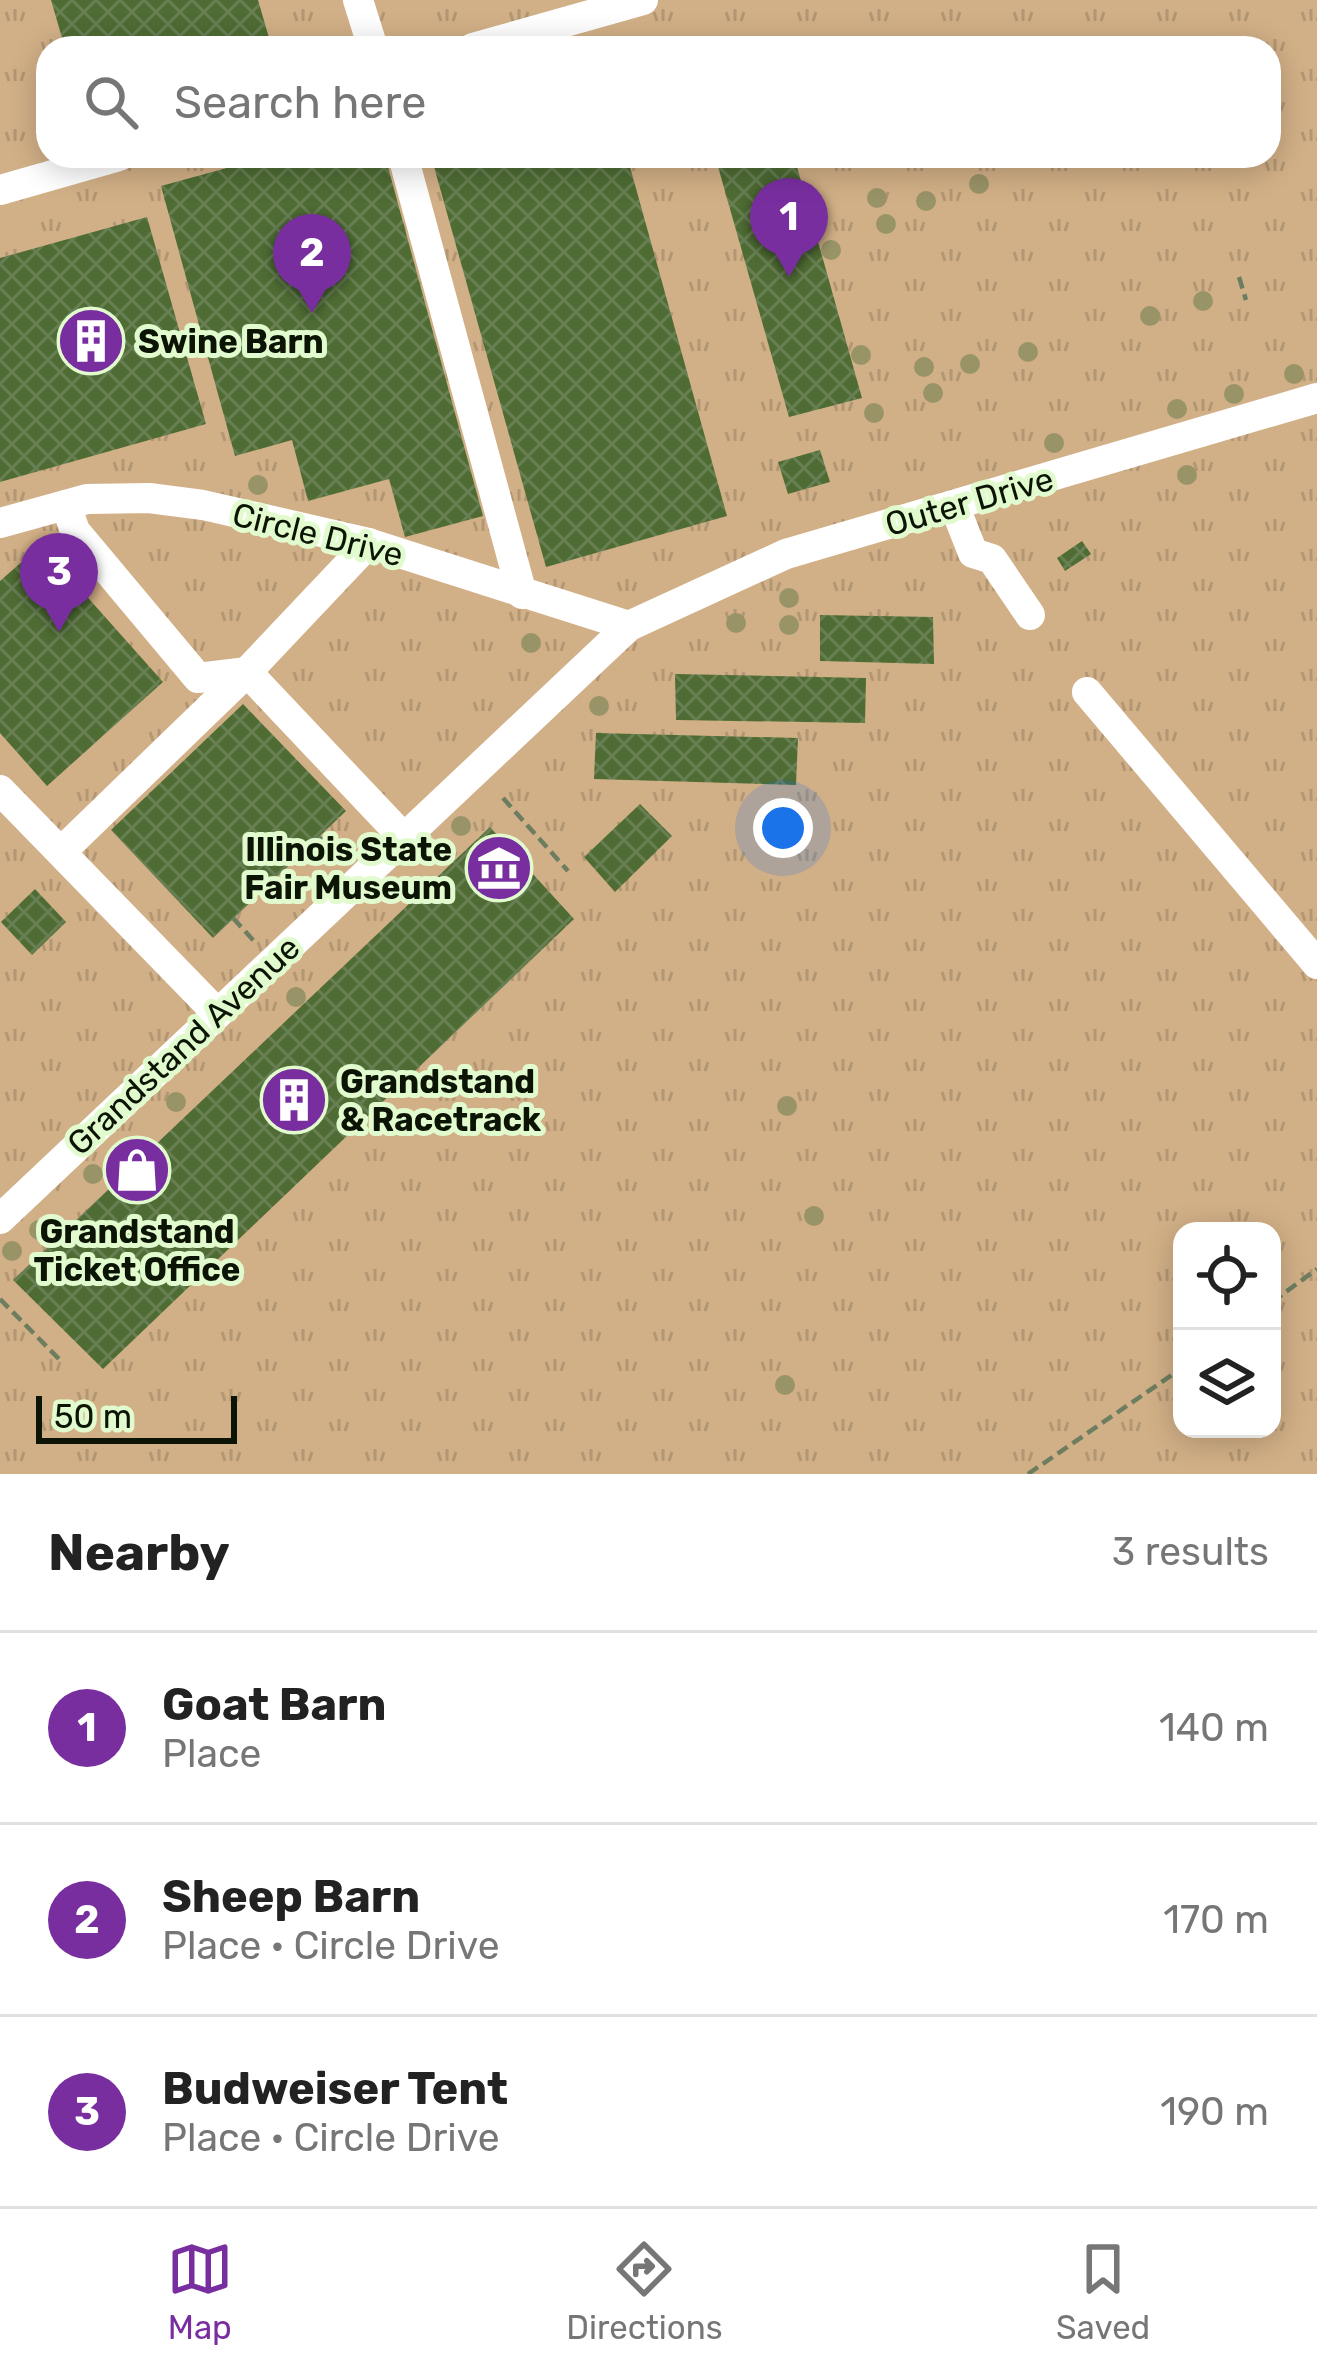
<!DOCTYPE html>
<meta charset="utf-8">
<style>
:root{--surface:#fff;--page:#f6f6f6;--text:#222;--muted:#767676;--line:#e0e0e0;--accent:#792ea0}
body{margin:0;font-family:Rubik,sans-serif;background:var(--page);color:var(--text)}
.controls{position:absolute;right:36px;bottom:36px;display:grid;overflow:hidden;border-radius:24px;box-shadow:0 6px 30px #0003}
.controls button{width:108px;height:108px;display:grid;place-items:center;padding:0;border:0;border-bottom:3px solid var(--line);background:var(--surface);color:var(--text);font:60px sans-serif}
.scale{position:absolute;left:36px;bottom:30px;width:201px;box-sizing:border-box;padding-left:12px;border:6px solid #0c1405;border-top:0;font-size:33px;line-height:42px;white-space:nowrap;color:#0c1405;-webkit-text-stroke:9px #e2fbce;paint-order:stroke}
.you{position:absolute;left:783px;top:828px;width:42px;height:42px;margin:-30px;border:9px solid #fff;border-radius:50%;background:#1a73e8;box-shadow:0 0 0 18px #1a73e833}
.badge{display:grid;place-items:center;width:78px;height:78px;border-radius:50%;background:var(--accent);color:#fff;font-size:39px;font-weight:700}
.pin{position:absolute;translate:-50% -99px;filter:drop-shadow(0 3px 6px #0008)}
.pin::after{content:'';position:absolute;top:63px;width:42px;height:36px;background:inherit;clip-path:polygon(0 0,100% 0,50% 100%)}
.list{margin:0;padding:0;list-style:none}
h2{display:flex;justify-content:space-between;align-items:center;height:156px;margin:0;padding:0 48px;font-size:51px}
h2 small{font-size:39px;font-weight:400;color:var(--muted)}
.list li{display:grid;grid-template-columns:78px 1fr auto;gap:36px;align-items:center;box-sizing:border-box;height:192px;padding:0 48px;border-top:3px solid var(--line)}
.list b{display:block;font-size:45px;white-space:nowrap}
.list p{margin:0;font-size:39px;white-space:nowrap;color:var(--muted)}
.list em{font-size:39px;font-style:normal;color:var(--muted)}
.icon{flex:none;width:66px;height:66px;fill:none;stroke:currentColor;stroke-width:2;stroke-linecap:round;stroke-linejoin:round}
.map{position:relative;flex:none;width:1317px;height:1474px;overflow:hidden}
.search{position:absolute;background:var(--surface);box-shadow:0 6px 30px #0003;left:36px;right:36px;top:36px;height:132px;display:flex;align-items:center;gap:30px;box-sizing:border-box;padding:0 42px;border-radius:36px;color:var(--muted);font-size:45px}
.sheet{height:732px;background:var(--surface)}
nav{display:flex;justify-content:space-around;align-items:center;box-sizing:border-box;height:168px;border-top:3px solid var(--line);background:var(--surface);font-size:33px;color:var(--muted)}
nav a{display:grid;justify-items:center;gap:6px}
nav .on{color:var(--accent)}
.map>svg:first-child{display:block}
.park{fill:url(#park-tufts);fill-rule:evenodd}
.building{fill:url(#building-cross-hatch)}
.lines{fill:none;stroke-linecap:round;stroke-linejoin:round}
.path{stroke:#6d7e60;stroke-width:4.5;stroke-dasharray:12 6;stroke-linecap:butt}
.minor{stroke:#fff;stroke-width:30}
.tree{fill:#999368}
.labels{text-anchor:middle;stroke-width:10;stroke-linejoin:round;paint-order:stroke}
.poi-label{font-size:33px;font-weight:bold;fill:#0c1405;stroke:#e2fbce;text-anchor:start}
.street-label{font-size:33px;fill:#0c1405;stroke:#e2fbce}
</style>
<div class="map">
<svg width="1317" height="1474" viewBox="0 0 1317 1474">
<defs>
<pattern id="park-tufts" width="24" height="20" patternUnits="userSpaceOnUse" patternTransform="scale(3)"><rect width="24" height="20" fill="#d2b087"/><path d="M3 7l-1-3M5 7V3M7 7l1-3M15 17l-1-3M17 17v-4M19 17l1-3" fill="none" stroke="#b39673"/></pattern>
<pattern id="building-cross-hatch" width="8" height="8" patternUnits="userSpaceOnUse" patternTransform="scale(3)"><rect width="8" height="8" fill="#4e6c33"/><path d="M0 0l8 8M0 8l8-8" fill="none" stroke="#687f53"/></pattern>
</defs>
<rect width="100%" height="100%" fill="#d4eec1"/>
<path class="park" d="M0,0H1317V1474H0ZM48,48H1269V156H48ZM1182,1231H1272V1429H1182Z"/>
<g class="building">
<polygon points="51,0 258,0 272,48 65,48"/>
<polygon points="271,156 385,156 483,516 405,537 389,479 308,501 292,440 235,456 161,186"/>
<polygon points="431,156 627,156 727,516 546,567"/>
<polygon points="715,156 794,156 862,398 789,417"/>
<polygon points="147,217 206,424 0,482 0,258"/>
<polygon points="820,450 830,482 788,494 778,462"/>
<polygon points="1082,541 1091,554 1065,571 1057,558"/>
<polygon points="41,545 163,682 47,786 0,733 0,581"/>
<polygon points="820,615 933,617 934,664 820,661"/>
<polygon points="675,674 866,678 865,723 676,720"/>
<polygon points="243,704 346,811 213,938 111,830"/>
<polygon points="596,733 798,738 796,785 594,779"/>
<polygon points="640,804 672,836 615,892 584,857"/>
<polygon points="490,827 574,919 103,1369 13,1280"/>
<polygon points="35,889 66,922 32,955 1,922"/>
</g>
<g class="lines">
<g class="path">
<polyline points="1239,277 1246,300"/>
<polyline points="503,798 568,871"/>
<polyline points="319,837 340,858"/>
<polyline points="233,918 254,941"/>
<polyline points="0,1299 60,1360"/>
<polyline points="1272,1302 1317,1269"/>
<polyline points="1028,1474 1182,1368"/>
</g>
<g class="minor">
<polyline points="358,0 373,48"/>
<polyline points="473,48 643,0"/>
<polyline points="403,156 522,594"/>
<polyline points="0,190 119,156"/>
<polyline points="66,505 75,531 198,678 247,672 404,838"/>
<polyline points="954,505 973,553 992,559 1030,615"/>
<polyline points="0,523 87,499 149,498 203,505 365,542 629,626"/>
<polyline points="1087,692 1317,964"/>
<polyline points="0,790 217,1013"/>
<polyline points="61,852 247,672 369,543"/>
<polyline points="0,1219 629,626 786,554 1317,398"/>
</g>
</g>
<g class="tree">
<circle cx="979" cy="184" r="10"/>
<circle cx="877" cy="198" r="10"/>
<circle cx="926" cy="201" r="10"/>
<circle cx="886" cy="224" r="10"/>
<circle cx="831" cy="250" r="10"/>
<circle cx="1203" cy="301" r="10"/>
<circle cx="1150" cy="316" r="10"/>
<circle cx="1028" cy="352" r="10"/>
<circle cx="861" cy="355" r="10"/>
<circle cx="970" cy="364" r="10"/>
<circle cx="924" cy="367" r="10"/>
<circle cx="1294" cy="374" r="10"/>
<circle cx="933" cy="393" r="10"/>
<circle cx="1234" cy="394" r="10"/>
<circle cx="1177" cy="409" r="10"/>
<circle cx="874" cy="413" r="10"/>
<circle cx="1054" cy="443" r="10"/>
<circle cx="1187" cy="475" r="10"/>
<circle cx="258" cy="485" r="10"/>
<circle cx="789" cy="598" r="10"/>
<circle cx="736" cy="623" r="10"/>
<circle cx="789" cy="625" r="10"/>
<circle cx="531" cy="643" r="10"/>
<circle cx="599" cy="706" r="10"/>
<circle cx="461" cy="826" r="10"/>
<circle cx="433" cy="855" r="10"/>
<circle cx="397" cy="892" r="10"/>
<circle cx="296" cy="997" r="10"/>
<circle cx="176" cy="1102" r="10"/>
<circle cx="787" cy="1106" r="10"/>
<circle cx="93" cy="1174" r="10"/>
<circle cx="814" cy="1216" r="10"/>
<circle cx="39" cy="1230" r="10"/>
<circle cx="12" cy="1251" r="10"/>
<circle cx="785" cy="1385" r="10"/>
</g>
<defs>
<symbol id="building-disc" viewBox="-11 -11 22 22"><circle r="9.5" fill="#792ea0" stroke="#e2fbce"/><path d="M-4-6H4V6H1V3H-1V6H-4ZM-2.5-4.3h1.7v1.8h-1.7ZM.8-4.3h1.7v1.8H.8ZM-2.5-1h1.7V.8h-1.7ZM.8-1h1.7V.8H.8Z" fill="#fff"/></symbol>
<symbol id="museum-disc" viewBox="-11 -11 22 22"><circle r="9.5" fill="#792ea0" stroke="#e2fbce"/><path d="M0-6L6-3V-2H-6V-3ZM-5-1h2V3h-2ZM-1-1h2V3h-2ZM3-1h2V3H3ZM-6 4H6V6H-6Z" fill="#fff"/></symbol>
<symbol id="shop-disc" viewBox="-11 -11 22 22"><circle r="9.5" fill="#792ea0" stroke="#e2fbce"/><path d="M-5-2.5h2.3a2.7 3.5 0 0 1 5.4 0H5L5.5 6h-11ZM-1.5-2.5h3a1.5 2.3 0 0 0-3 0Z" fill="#fff"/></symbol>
</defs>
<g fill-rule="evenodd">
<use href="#building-disc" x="53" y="303" width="76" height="76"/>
<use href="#museum-disc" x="461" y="830" width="76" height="76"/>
<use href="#building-disc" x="256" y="1062" width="76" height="76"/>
<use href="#shop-disc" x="99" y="1132" width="76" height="76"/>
</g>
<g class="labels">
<g class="poi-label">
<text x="138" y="353">Swine Barn</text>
<text x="452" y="861" text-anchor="end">Illinois State<tspan x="452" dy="38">Fair Museum</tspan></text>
<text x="340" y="1093">Grandstand<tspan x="340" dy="38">&amp; Racetrack</tspan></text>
<text x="137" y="1243" text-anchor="middle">Grandstand<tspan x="137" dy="38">Ticket Office</tspan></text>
</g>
<g class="street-label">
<text transform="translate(969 501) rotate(-16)" y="12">Outer Drive</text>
<text transform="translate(318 534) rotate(14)" y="12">Circle Drive</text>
<text transform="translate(183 1045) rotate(-43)" y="12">Grandstand Avenue</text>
</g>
</g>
</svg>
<div class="controls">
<button><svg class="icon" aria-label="locate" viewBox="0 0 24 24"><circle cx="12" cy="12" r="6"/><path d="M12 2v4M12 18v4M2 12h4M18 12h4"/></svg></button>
<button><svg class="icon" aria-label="layers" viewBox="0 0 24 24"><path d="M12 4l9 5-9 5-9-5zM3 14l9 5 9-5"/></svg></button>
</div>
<div class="scale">50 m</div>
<div class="you"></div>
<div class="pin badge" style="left:789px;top:277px">1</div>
<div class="pin badge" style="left:312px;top:313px">2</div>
<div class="pin badge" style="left:59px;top:632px">3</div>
<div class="search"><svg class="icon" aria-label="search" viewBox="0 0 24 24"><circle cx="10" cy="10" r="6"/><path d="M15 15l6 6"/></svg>Search here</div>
</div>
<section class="sheet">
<h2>Nearby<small>3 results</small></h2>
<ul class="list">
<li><span class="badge">1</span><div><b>Goat Barn</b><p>Place</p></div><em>140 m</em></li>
<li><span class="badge">2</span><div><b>Sheep Barn</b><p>Place · Circle Drive</p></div><em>170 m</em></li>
<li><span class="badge">3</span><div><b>Budweiser Tent</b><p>Place · Circle Drive</p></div><em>190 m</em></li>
</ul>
</section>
<nav>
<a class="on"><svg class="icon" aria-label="map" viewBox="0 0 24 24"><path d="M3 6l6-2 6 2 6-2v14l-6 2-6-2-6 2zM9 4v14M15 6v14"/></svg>Map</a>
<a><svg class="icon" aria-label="directions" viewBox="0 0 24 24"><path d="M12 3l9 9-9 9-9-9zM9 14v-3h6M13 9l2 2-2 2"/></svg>Directions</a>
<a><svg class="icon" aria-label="saved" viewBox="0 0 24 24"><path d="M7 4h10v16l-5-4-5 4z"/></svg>Saved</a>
</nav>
